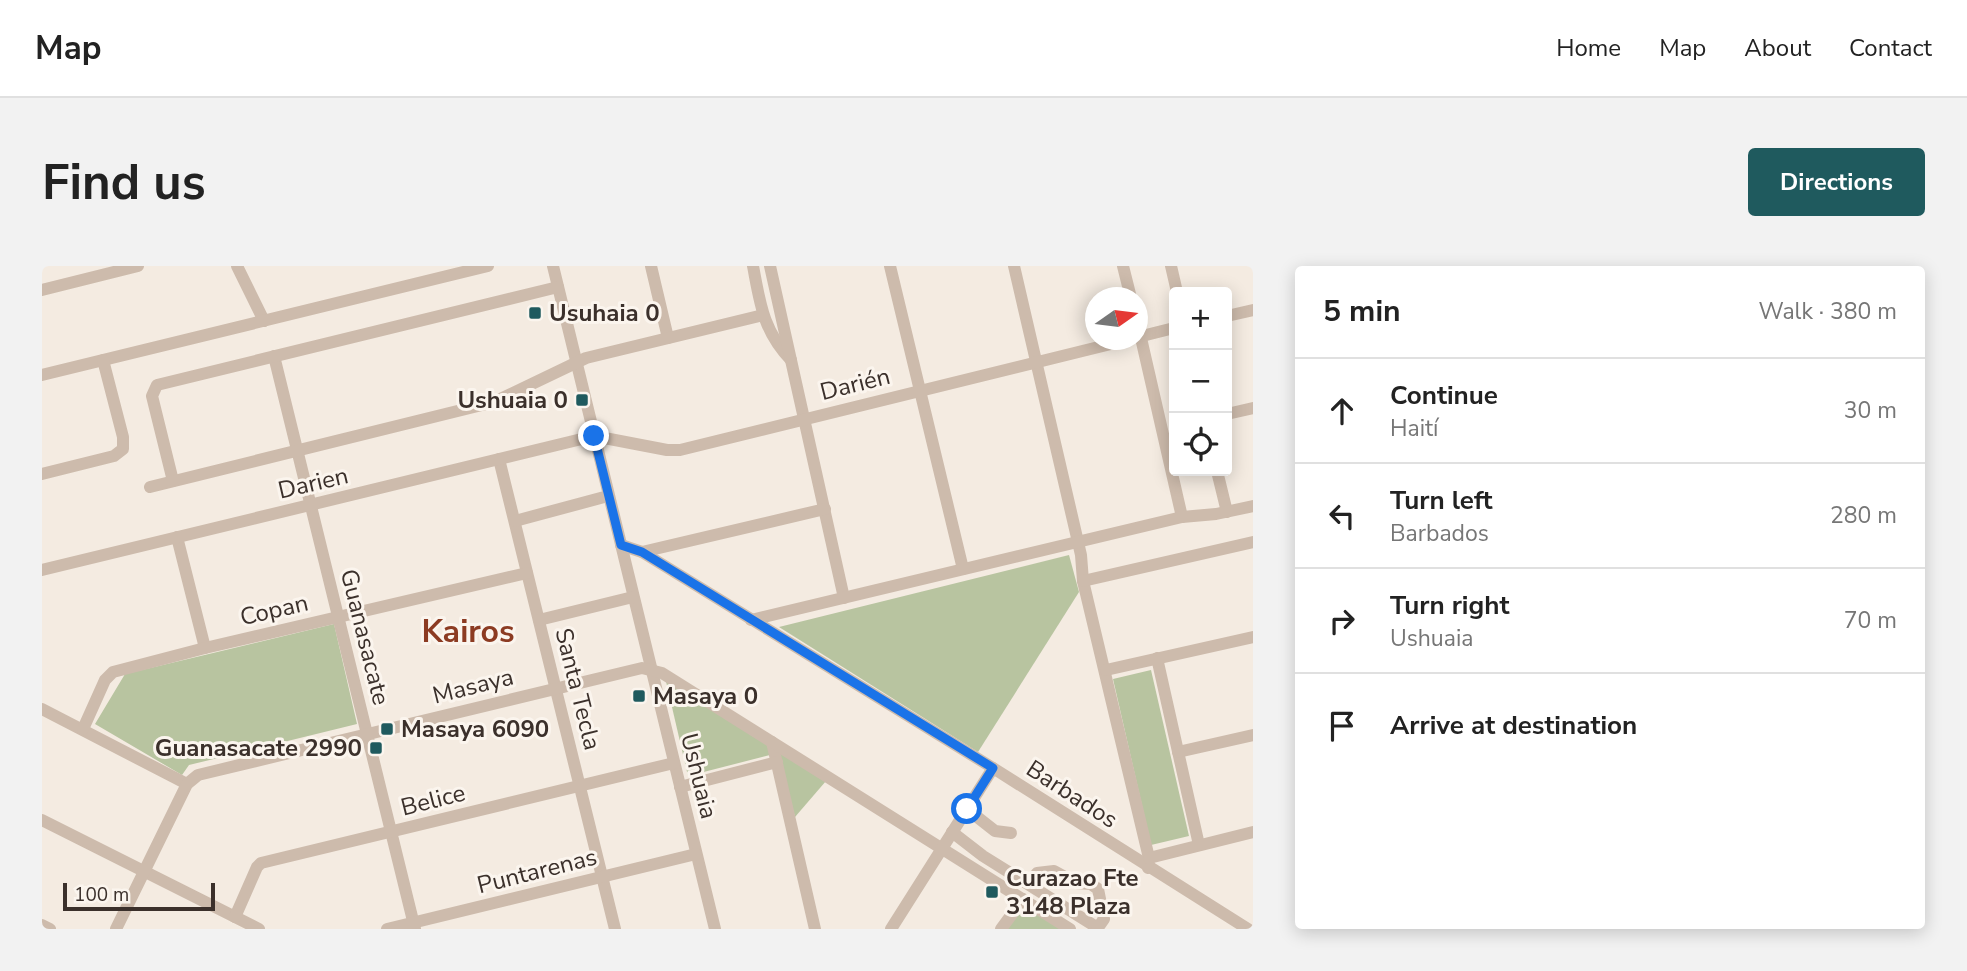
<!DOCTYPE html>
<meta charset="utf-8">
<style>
:root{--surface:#fff;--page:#f2f2f2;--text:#222;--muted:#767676;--line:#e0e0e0;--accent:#1f5a5e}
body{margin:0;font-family:"Nunito Sans",sans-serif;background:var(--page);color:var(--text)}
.controls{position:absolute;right:21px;top:21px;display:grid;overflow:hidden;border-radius:7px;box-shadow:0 4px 18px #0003}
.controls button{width:63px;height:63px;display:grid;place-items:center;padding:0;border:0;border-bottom:2px solid var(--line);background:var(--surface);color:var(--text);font:35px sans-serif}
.compass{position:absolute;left:1043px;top:21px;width:63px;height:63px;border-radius:50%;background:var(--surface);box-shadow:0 4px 18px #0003;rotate:76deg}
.scale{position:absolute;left:21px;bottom:18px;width:152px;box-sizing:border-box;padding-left:7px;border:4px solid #3b302b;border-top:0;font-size:19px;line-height:24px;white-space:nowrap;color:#3b302b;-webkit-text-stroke:5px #fbf5ee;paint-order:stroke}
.stop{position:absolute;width:21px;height:21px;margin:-16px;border:5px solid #1a73e8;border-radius:50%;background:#fff}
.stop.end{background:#1a73e8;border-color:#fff;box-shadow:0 2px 7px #0008}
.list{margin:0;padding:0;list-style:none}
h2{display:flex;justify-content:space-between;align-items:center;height:91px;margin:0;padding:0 28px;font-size:30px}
h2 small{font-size:23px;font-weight:400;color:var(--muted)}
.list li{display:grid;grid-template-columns:46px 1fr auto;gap:21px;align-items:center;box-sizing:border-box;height:105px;padding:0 28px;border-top:2px solid var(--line)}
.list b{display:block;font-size:26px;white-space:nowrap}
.list p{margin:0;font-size:23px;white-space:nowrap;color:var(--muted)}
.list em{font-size:23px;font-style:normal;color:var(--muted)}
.icon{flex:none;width:38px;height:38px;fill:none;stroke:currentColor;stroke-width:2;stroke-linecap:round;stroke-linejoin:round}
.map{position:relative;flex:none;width:1211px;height:663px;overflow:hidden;border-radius:7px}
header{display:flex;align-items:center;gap:42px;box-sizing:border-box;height:98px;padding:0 35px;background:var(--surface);border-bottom:2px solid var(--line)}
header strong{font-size:33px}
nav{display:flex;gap:38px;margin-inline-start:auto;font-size:24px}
.intro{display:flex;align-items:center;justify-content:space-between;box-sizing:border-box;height:168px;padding:0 42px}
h1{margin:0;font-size:49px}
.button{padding:18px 32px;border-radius:7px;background:var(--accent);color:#fff;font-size:24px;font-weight:700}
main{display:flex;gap:42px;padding:0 42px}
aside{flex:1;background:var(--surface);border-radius:7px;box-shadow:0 4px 18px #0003}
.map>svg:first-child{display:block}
.green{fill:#b8c4a0}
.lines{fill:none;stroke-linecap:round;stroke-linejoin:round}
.minor{stroke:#cdbbac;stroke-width:12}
.route{stroke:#1a73e8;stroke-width:9}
.poi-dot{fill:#1f5a5e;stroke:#fbf5ee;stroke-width:2.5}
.labels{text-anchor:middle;stroke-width:6;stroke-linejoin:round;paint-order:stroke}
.poi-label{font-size:24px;font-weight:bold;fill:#3b302b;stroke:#fbf5ee;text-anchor:start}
.street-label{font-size:24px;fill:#3b302b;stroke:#fbf5ee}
.district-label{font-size:32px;font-weight:bold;fill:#8c3b22;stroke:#fbf5ee}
</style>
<header>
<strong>Map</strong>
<nav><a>Home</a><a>Map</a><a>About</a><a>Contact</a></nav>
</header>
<div class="intro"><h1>Find us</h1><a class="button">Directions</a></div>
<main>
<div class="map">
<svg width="1211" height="663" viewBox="0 0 1211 663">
<rect width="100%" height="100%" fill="#f4ebe1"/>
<g class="green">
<polygon points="1027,289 1037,326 936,486 737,361"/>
<polygon points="292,358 315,458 147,499 140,509 53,458 83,408"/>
<polygon points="1109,404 1147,570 1109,579 1071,413"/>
<polygon points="623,411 726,479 728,489 646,510"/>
<polygon points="736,485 784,515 753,551"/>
<polygon points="980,636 1023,663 962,663"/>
</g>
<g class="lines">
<g class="minor">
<polyline points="195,0 222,55"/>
<polyline points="511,0 673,663"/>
<polyline points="609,0 626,72"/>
<path d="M711,0C718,37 721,65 749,94"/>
<polyline points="728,0 802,332"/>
<polyline points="848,0 921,303"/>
<polyline points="972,0 1039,289 1041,315 1107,592 1106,602"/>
<polyline points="1081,0 1089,32"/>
<polyline points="1129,0 1135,26"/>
<polyline points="0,24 96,0"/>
<polyline points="1185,50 1211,44"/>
<polyline points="1096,59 1140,251"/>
<polyline points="1096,71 1132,62"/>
<polyline points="232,90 373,663"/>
<polyline points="0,109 446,0"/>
<polyline points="1185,148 1211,142"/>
<polyline points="457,193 573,663"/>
<polyline points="1175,205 1185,246"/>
<polyline points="0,208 72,190 81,183 81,171 61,94"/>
<polyline points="131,215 110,130 115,119 516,21"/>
<polyline points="108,221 452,136 544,92 721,49"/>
<polyline points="473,255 566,230"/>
<polyline points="135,271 163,382"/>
<polyline points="579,279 600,286 951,502 1206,663"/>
<polyline points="600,286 783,243"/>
<polyline points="0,304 552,170 625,184 638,184 1085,74"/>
<polyline points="1041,315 1211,276"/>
<polyline points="497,354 591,331"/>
<polyline points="709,354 1140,251 1174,248 1211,240"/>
<polyline points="1115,392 1157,579"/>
<polyline points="1064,404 1211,371"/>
<polyline points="0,443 145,518"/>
<polyline points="41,463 63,414 71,406 163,382 485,307"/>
<polyline points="730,476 773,663"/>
<polyline points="1136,486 1211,469"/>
<polyline points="638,521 735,496"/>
<polyline points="925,543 953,565 969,567"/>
<polyline points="0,554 217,663"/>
<polyline points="910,566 941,590 1056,662"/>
<polyline points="1107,592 1211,566"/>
<polyline points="987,618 995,607 1012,605 1034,617 1049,618 1056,623 1062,653 1055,663"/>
<polyline points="193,651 215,601 219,597 632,497"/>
<polyline points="0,659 8,663"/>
<polyline points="74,663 145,518 156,509 600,402 620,407 1028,663"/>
<polyline points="345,663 654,588"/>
<polyline points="849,663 951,502"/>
<polyline points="959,663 981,633"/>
</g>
</g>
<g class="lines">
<polyline class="route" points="552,170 579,279 600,286 951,502 925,543"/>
</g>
<g class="poi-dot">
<rect x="486" y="40" width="14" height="14" rx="3.5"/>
<rect x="533" y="127" width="14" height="14" rx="3.5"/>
<rect x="590" y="423" width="14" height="14" rx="3.5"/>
<rect x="338" y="456" width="14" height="14" rx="3.5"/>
<rect x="327" y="475" width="14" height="14" rx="3.5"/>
<rect x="943" y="619" width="14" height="14" rx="3.5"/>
</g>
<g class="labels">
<g class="poi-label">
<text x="507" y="55">Usuhaia 0</text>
<text x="526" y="142" text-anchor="end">Ushuaia 0</text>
<text x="611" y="438">Masaya 0</text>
<text x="359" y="471">Masaya 6090</text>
<text x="320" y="490" text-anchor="end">Guanasacate 2990</text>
<text x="964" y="620">Curazao Fte<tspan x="964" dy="28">3148 Plaza</tspan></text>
</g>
<g class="street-label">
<text transform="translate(813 118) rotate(-14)" y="8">Darién</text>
<text transform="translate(271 217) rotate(-13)" y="8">Darien</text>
<text transform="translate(232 344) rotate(-13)" y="8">Copan</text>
<text transform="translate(323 371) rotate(76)" y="8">Guanasacate</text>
<text transform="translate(431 420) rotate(-14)" y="8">Masaya</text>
<text transform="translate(536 423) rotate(76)" y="8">Santa Tecla</text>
<text transform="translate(657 510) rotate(76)" y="8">Ushuaia</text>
<text transform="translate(1030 528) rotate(33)" y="8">Barbados</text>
<text transform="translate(391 534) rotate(-14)" y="8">Belice</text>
<text transform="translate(495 605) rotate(-14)" y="8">Puntarenas</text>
</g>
<g class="district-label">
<text x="426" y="376">Kairos</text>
</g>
</g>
</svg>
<div class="controls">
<button>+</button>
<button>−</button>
<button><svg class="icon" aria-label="locate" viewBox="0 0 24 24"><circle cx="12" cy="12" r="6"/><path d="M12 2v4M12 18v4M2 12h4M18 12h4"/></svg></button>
</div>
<svg class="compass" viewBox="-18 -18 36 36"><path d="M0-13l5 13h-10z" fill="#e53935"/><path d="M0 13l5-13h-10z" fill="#767676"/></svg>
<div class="scale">100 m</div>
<div class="stop" style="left:925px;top:543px"></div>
<div class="stop end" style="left:552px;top:170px"></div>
</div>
<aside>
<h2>5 min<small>Walk · 380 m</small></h2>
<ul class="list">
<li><svg class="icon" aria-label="ahead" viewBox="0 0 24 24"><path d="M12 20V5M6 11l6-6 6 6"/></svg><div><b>Continue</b><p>Haití</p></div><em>30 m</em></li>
<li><svg class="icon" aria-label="left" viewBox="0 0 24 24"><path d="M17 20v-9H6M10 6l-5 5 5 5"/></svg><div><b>Turn left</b><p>Barbados</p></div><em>280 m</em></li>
<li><svg class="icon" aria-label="right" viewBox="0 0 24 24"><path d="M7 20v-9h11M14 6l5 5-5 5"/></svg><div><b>Turn right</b><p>Ushuaia</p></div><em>70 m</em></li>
<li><svg class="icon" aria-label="arrive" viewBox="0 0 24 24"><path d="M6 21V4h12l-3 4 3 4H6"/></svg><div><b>Arrive at destination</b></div></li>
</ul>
</aside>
</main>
